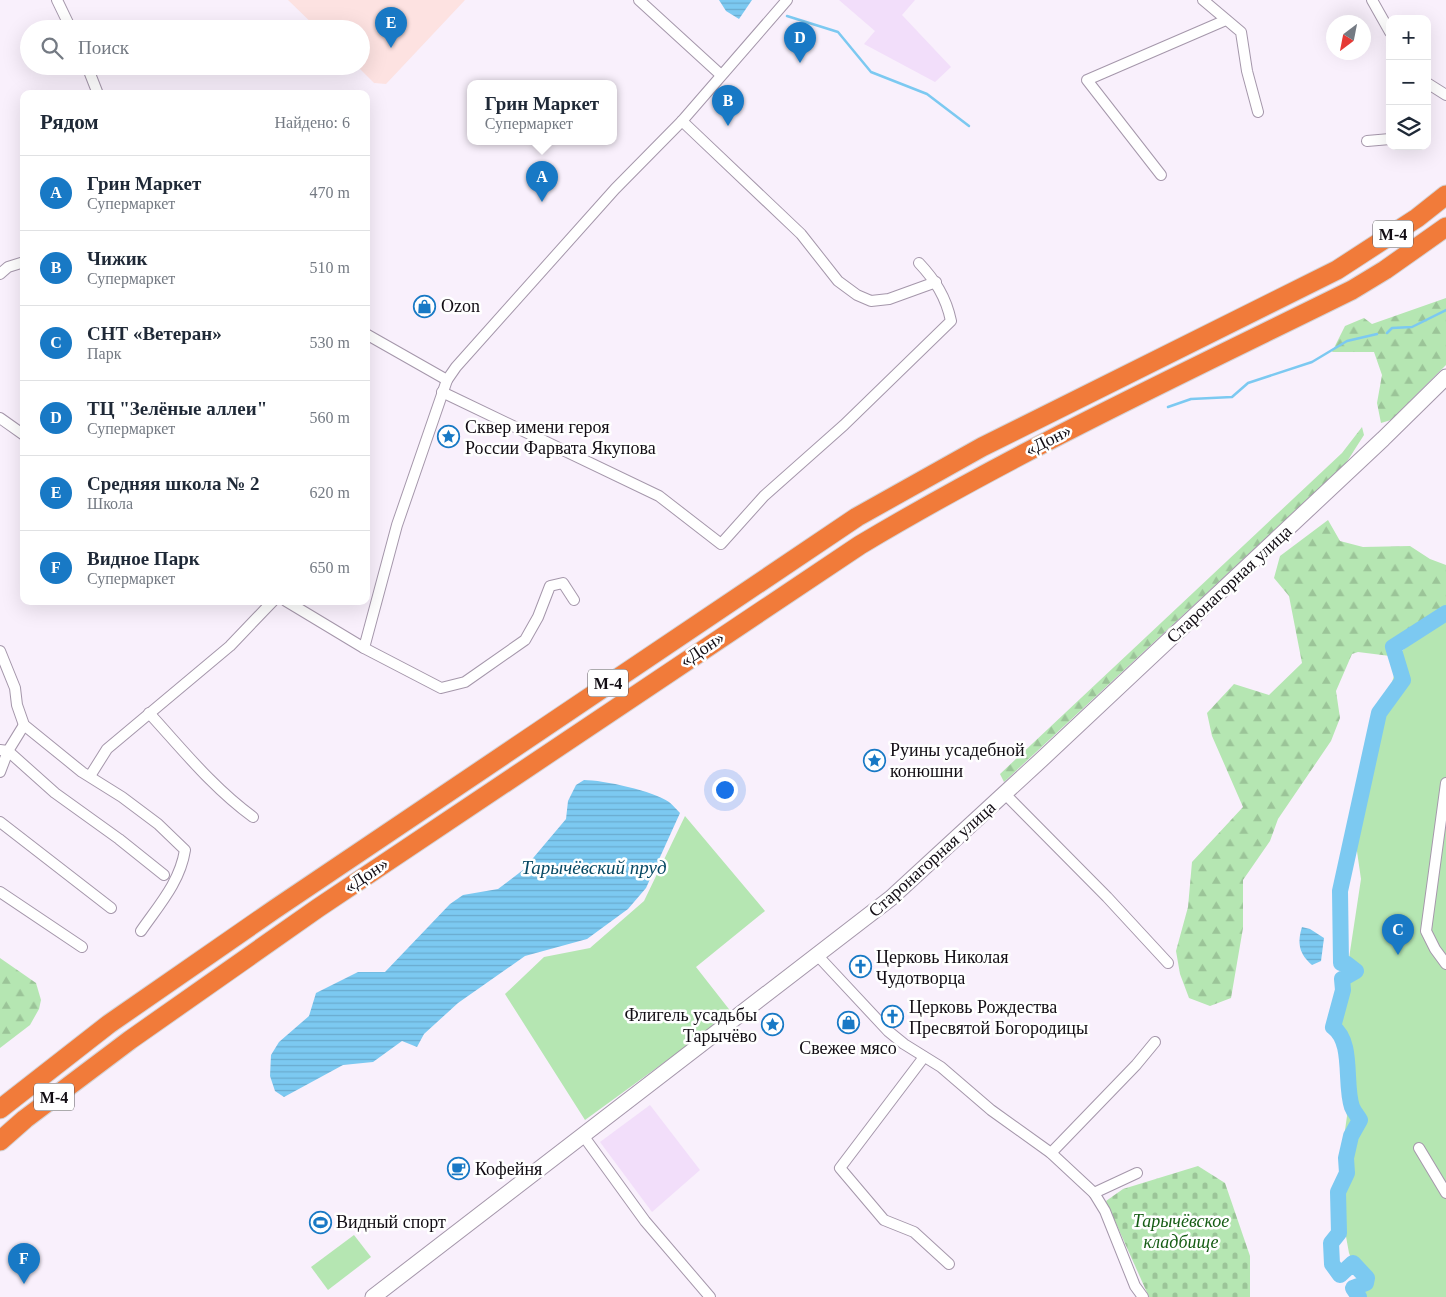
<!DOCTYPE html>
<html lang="ru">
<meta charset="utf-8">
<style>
:root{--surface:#fff;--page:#f6f6f7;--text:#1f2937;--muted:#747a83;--line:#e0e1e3;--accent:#1879c5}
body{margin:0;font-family:"Times New Roman",serif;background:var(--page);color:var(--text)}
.controls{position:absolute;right:15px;top:15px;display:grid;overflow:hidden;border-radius:10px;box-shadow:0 5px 20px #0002}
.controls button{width:45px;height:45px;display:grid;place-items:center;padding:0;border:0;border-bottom:1px solid var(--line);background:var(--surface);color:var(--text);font:25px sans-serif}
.compass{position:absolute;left:1326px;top:15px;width:45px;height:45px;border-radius:50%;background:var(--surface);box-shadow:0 5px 20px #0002;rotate:212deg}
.you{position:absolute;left:724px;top:789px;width:18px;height:18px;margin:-12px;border:4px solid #fff;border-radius:50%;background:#1a73e8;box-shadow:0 0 0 8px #1a73e833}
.badge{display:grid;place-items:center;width:32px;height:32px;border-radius:50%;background:var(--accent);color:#fff;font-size:16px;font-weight:700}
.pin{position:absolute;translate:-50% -41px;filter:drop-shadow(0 1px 2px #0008)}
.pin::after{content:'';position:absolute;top:26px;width:18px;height:15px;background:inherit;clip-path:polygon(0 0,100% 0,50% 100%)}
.popup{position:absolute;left:467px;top:80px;width:150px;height:65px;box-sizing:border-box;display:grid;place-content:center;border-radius:10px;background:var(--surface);filter:drop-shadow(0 1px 4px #0005);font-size:16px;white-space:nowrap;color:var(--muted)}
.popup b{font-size:19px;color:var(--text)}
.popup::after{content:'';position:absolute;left:50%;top:100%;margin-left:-10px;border:10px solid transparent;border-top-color:var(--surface)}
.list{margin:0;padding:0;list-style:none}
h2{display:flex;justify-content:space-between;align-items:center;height:65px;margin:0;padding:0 20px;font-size:21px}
h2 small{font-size:16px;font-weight:400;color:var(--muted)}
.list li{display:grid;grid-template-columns:32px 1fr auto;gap:15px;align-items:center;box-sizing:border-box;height:75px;padding:0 20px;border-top:1px solid var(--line)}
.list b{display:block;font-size:19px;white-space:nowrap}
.list p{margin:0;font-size:16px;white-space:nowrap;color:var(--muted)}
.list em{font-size:16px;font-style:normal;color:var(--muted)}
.icon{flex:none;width:28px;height:28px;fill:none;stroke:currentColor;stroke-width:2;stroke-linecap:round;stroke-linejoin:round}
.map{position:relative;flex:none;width:1446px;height:1297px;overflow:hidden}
.search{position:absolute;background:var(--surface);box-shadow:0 5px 20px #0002;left:20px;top:20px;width:350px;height:55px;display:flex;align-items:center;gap:12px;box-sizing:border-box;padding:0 18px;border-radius:28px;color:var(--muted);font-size:19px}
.panel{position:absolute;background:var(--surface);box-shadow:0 5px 20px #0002;left:20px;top:90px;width:350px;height:515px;border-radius:10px}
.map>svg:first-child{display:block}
.built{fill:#f2defa}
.education{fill:#fde2e1}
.green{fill:#b5e6b2}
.forest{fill:url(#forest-firs)}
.cemetery{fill:url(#cemetery-stones)}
.water{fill:url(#water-rules)}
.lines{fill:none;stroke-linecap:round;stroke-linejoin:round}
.stream{stroke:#7cc9f1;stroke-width:2.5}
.river{stroke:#7cc9f1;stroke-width:16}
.street-casing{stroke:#a597ab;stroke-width:12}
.secondary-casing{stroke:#a597ab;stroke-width:17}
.highway-casing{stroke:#d4d3d5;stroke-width:21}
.street{stroke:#fff;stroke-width:10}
.secondary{stroke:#fff;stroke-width:15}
.highway{stroke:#f17b3a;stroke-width:19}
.labels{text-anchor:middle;stroke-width:5;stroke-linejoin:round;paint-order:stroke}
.shield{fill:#fff;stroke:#59565a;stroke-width:1}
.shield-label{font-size:16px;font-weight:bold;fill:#120d14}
.poi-label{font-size:18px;fill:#120d14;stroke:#fff;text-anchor:start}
.street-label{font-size:18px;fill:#120d14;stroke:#fff}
.park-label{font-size:18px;font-style:italic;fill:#165d15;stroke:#fff}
.water-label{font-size:19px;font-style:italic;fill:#074964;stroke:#fff}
</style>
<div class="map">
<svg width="1446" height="1297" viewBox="0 0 1446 1297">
<defs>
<pattern id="forest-firs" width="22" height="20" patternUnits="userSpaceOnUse" patternTransform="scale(1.25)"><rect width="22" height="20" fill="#b5e6b2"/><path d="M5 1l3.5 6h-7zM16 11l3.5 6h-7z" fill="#9bc498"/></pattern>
<pattern id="cemetery-stones" width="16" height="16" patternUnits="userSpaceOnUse" patternTransform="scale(1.25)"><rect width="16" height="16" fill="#b5e6b2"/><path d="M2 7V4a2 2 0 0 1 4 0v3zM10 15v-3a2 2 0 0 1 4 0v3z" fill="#9bc498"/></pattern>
<pattern id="water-rules" width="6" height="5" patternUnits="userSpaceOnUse" patternTransform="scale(1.25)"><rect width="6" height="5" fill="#7cc9f1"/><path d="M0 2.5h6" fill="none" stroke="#6aabce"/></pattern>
</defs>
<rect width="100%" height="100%" fill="#f9f0fc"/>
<g class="built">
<polygon points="839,0 915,0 902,15 951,67 935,82 864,44 875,31"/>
<polygon points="650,1105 700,1170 652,1212 600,1142"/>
</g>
<polygon class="education" points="288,0 465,0 386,84 374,83 357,66 361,66 361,29 318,29"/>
<g class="green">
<polygon points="1446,614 1446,1297 1367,1297 1349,1253 1337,1187 1347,1116 1338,1031 1361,879 1351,810 1402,651"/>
<polygon points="685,816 765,911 696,967 732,1013 585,1120 505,994 544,957 590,948 644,901"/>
<polygon points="354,1235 371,1257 328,1290 311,1267"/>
</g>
<g class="forest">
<polygon points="1446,298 1446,365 1391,420 1381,423 1377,403 1382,375 1374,352 1332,352 1345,326 1364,318 1372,324"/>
<polygon points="1362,427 1364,435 1346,463 1004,782 1000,774 1342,453"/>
<polygon points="1328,520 1340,541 1363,547 1410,546 1430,559 1446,565 1446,610 1390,656 1358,652 1352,654 1336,691 1340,718 1331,741 1278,819 1270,841 1243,880 1243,928 1231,998 1210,1006 1189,998 1180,974 1176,951 1188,907 1192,862 1243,807 1212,736 1207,713 1234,684 1269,695 1302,663 1289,596 1274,578 1280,556"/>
<polygon points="0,958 36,983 41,1000 39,1009 30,1025 0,1048"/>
</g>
<polygon class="cemetery" points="1198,1166 1225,1183 1250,1256 1250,1297 1149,1297 1106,1201 1123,1189"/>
<g class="water">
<polygon points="719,0 752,0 739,19 726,11"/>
<path d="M584,780C603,780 654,791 669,802C673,805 676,809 680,813L646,888L628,909L587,939L525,956L458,1003L424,1034L417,1047L402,1041L373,1062L343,1065L284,1097L275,1091L270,1076L271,1055L279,1042L309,1016L316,993L358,972H385L450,904L463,895L498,889L523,870L566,819L568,801L576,785Z"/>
<path d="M1302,927L1310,929L1324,938L1321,961L1312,965C1299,954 1297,943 1302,927Z"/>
</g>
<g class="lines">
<g class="stream">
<polyline points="787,16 838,32 871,72 927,94 969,126"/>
<polyline points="1387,333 1392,328 1412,327 1446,310"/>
<polyline points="1168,407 1191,399 1232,397 1248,383 1312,362 1347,341 1377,334"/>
</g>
<path class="river" d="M1359,1297L1353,1288L1366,1283L1367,1278L1353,1263L1340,1275L1332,1264L1331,1243L1339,1233L1338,1192L1347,1173L1346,1158L1351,1136L1360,1120C1358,1116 1354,1112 1352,1107C1344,1084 1354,1042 1333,1027L1343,990L1342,979L1356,971L1347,964L1341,963L1340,891L1379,713L1403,680L1393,647L1446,613"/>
<defs>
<g id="street">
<polyline points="57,0 71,29"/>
<polyline points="639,0 721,75"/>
<polyline points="1203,0 1241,32 1247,71 1258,112"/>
<polyline points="1372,0 1390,32"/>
<polyline points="87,66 98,94"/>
<polyline points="1427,83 1446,95"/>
<polyline points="682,121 801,234 838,281 857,295 871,301 889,299 936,282"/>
<polyline points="1367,141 1390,139"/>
<polyline points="1161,175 1087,80 1226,20"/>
<polyline points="0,274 8,267 24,262"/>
<polyline points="366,334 447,380"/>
<path d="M442,392L659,496L721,544L764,496L844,425L951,321C946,297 935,280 919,263"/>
<polyline points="0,418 24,435"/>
<polyline points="286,601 364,648 441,688 465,682 525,640 538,617 550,586 563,583 574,600"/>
<polyline points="364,648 397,525 447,380 456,367 615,189 682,121 787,0"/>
<path d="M0,651L15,688L17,705L24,725L82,772L122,797L158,824L185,850C180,882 159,905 141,931"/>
<path d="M149,713C182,749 213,788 253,817"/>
<polyline points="0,750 8,751 55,793 119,839 164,875"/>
<polyline points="0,772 8,751 24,725"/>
<polyline points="90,776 107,749 230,646 273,601"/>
<polyline points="1446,783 1426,931 1435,949 1446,964"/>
<polyline points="1005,794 1107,897 1168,963"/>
<polyline points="0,822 111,908"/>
<polyline points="0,892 82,947"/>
<polyline points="818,956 888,1031 904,1044 941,1067 991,1110 1051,1153 1094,1193 1137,1173"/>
<polyline points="924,1057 840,1168 884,1220 914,1232 949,1264"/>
<polyline points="582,1134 645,1221 710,1297"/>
<polyline points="1419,1148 1446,1193"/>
<polyline points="1051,1153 1136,1065 1155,1042"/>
<polyline points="1094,1193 1105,1211 1135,1286 1143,1297"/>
</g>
<polyline id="secondary" points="373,1297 891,898 1041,760 1383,439 1446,377"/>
<g id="highway">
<polyline points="0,1109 109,1024 275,909 857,517 982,447 1337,270 1417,218 1446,195"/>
<path d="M0,1141L25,1119L130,1040L318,908L860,545C1019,450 1186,372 1352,290L1385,270L1446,227"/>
</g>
</defs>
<use href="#street" class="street-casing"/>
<use href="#secondary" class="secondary-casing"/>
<use href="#highway" class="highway-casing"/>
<use href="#street" class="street"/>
<use href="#secondary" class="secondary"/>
<use href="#highway" class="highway"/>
</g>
<defs>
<symbol id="shop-ring" viewBox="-11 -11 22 22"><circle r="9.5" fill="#fff" stroke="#1879c5" stroke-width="1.5"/><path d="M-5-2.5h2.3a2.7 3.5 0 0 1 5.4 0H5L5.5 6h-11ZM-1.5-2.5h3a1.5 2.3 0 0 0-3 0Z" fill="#1879c5"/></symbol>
<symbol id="sight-ring" viewBox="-11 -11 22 22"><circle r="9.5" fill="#fff" stroke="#1879c5" stroke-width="1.5"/><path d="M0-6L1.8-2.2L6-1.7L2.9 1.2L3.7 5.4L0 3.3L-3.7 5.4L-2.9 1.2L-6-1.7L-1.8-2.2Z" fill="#1879c5"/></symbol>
<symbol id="church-ring" viewBox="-11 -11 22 22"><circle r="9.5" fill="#fff" stroke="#1879c5" stroke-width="1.5"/><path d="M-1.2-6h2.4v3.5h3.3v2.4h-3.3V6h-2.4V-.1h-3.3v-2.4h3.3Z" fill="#1879c5"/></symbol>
<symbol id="cafe-ring" viewBox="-11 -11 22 22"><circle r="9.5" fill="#fff" stroke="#1879c5" stroke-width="1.5"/><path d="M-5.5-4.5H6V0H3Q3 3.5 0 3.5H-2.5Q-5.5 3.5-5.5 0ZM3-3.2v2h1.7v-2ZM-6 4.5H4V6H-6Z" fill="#1879c5"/></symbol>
<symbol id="stadium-ring" viewBox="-11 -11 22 22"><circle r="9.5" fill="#fff" stroke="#1879c5" stroke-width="1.5"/><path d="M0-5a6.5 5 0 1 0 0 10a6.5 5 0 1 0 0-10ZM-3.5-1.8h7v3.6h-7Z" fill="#1879c5"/></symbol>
</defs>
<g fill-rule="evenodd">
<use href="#shop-ring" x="412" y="294" width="25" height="25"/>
<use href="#sight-ring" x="436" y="424" width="25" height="25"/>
<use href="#sight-ring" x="862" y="748" width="25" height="25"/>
<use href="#church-ring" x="848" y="954" width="25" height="25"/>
<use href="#church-ring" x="880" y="1004" width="25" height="25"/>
<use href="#shop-ring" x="836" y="1010" width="25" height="25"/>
<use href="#sight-ring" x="760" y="1012" width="25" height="25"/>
<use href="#cafe-ring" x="446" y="1156" width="25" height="25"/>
<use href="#stadium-ring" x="308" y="1210" width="25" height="25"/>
</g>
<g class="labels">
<g class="shield">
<rect x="1373" y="220.5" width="40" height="27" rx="4"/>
<rect x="588" y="669.5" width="40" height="27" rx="4"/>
<rect x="34" y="1083.5" width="40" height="27" rx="4"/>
</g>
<g class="shield-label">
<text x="1393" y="240">М-4</text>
<text x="608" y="689">М-4</text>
<text x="54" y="1103">М-4</text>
</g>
<g class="poi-label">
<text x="441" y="312">Ozon</text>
<text x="465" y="433">Сквер имени героя<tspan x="465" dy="21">России Фарвата Якупова</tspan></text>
<text x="890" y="756">Руины усадебной<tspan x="890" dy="21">конюшни</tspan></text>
<text x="876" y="963">Церковь Николая<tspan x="876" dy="21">Чудотворца</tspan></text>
<text x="909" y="1013">Церковь Рождества<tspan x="909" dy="21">Пресвятой Богородицы</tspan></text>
<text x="757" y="1021" text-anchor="end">Флигель усадьбы<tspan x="757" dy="21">Тарычёво</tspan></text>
<text x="848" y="1054" text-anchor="middle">Свежее мясо</text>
<text x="475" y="1175">Кофейня</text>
<text x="336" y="1228">Видный спорт</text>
</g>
<g class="street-label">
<text transform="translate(1048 440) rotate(-27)" y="6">«Дон»</text>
<text transform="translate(1229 584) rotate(-43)" y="6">Старонагорная улица</text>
<text transform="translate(702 649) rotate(-34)" y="6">«Дон»</text>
<text transform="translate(932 859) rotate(-42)" y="6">Старонагорная улица</text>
<text transform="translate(366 875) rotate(-34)" y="6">«Дон»</text>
</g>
<g class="park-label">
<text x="1181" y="1227">Тарычёвское<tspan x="1181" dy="21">кладбище</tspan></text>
</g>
<g class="water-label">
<text x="594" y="874">Тарычёвский пруд</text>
</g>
</g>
</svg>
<div class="controls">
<button>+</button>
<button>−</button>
<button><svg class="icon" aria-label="layers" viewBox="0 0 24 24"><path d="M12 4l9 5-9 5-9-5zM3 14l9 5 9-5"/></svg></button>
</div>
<svg class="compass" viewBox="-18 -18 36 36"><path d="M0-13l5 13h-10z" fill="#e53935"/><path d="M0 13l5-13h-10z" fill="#747a83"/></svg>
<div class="you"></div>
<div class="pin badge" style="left:542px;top:202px">A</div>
<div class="popup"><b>Грин Маркет</b>Супермаркет</div>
<div class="pin badge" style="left:728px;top:126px">B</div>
<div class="pin badge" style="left:1398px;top:955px">C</div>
<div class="pin badge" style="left:800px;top:63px">D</div>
<div class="pin badge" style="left:391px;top:48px">E</div>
<div class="pin badge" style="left:24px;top:1284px">F</div>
<div class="search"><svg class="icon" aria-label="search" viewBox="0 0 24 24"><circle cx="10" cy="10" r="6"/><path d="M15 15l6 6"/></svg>Поиск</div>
<section class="panel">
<h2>Рядом<small>Найдено: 6</small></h2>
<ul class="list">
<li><span class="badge">A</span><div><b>Грин Маркет</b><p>Супермаркет</p></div><em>470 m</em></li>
<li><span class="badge">B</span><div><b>Чижик</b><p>Супермаркет</p></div><em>510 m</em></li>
<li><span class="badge">C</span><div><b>СНТ «Ветеран»</b><p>Парк</p></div><em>530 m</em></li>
<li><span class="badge">D</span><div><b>ТЦ &quot;Зелёные аллеи&quot;</b><p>Супермаркет</p></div><em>560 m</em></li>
<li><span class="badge">E</span><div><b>Средняя школа № 2</b><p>Школа</p></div><em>620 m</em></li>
<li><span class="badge">F</span><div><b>Видное Парк</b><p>Супермаркет</p></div><em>650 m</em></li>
</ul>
</section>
</div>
